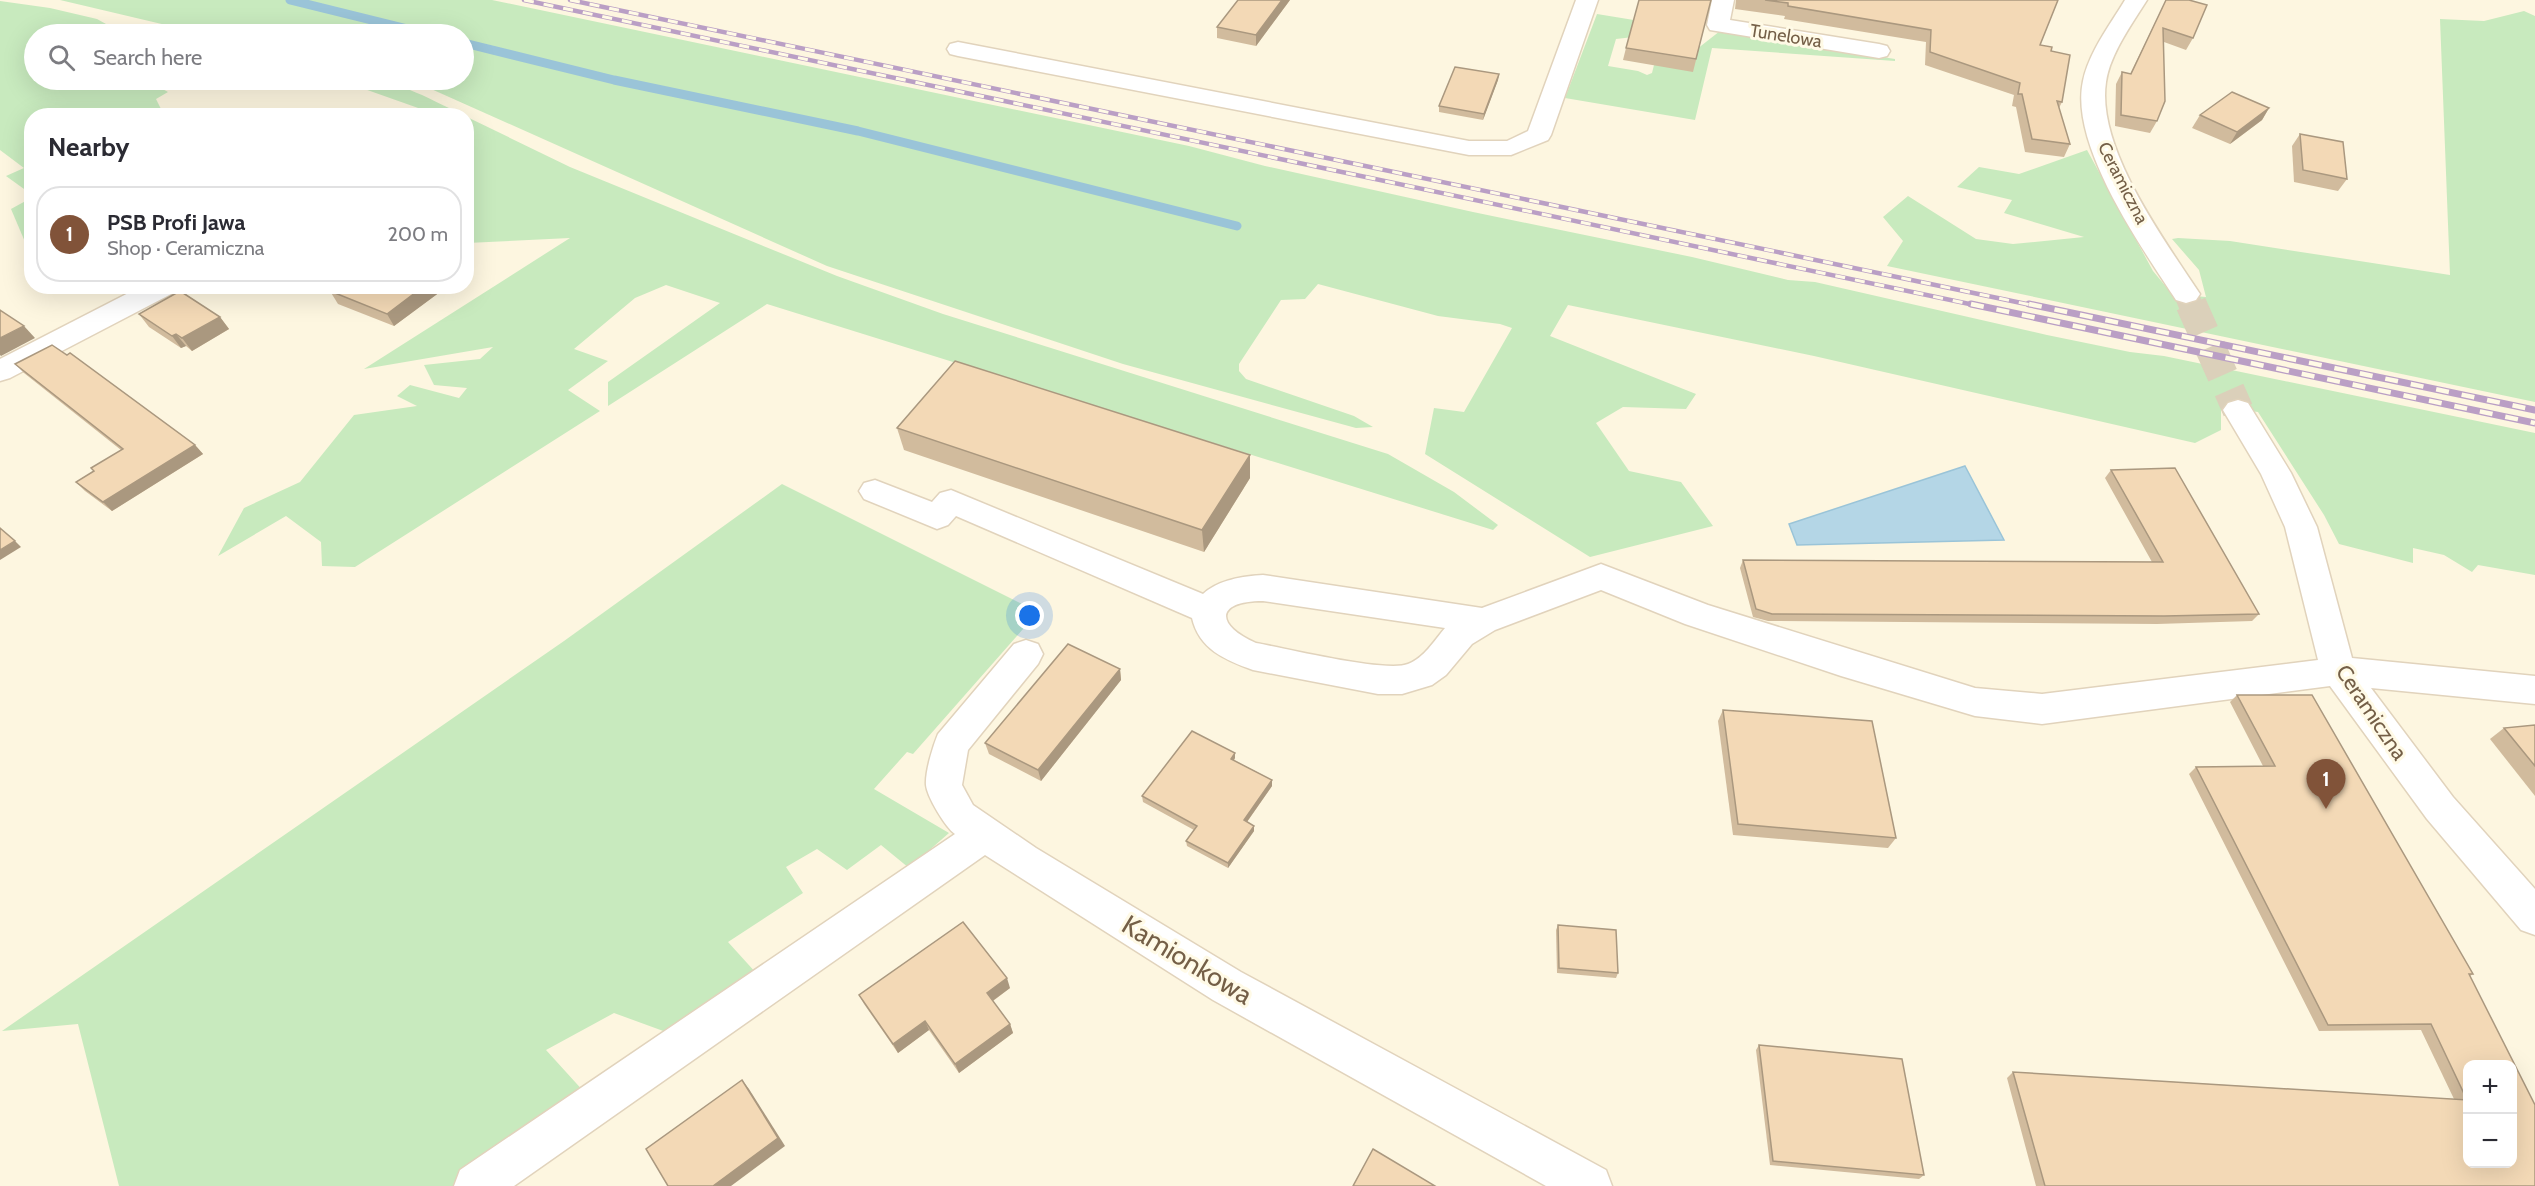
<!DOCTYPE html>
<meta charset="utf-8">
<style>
:root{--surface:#fff;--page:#f7f7f7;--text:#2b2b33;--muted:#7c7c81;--line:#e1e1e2;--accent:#815339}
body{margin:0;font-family:Cabin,sans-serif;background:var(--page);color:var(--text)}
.controls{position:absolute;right:18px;bottom:18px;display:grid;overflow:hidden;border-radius:12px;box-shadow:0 6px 24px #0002}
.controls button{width:54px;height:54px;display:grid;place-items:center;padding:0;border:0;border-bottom:2px solid var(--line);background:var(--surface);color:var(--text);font:30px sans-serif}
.you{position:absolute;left:1030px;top:616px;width:21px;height:21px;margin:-15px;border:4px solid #fff;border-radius:50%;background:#1a73e8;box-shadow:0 0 0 9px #1a73e833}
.badge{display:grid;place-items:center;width:39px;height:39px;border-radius:50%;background:var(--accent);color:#fff;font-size:20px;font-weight:700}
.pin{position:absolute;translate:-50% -50px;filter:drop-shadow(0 2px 3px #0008)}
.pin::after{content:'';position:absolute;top:32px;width:21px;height:18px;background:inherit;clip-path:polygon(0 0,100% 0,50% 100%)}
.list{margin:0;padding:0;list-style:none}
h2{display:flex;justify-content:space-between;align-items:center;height:78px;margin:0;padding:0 24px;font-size:26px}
h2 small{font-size:20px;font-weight:400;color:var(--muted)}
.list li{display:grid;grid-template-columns:39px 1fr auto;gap:18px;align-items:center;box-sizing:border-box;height:96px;margin:0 12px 12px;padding:0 12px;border:2px solid var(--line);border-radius:24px}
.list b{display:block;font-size:22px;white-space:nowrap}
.list p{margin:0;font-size:20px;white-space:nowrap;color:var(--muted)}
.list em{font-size:20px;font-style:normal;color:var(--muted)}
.icon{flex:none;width:33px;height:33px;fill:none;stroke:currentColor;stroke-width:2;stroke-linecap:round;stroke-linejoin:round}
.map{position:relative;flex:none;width:2535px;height:1186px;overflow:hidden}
.search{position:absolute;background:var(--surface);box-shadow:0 6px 24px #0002;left:24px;top:24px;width:450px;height:66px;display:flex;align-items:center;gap:15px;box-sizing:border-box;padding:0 21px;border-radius:33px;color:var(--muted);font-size:22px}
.panel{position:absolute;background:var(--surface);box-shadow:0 6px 24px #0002;left:24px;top:108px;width:450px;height:186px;border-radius:24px}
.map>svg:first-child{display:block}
.green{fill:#c8eabe}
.water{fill:#b4d6e6;stroke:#9ac4d8;stroke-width:1.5}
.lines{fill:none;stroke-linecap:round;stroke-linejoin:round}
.stream{stroke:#9ac4d8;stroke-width:9}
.minor-tunnel-far1{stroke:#dbd0ba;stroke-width:24;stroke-dasharray:24 12;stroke-linecap:butt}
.minor-tunnel{stroke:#dbd0ba;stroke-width:31;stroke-dasharray:31 16;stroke-linecap:butt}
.minor-casing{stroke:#e1d3bc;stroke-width:3}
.minor{fill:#fff;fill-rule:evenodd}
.rail-far1-casing{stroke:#ba9fc5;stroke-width:4.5}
.rail-casing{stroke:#ba9fc5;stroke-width:7}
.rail-far1{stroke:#fffae6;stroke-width:3;stroke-dasharray:10;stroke-linecap:butt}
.rail{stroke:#fffae6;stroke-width:4.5;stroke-dasharray:13;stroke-linecap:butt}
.wall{fill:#d1bb9d}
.shaded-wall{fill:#aa987f}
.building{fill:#f3d9b6;stroke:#aa987f;stroke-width:1.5;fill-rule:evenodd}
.labels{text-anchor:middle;stroke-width:6;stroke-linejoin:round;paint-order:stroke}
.far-street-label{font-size:18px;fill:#745f47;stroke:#fffae6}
.street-label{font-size:22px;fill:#745f47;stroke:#fffae6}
.near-street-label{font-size:27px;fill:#745f47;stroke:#fffae6}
</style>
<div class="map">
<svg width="2535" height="1186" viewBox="0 0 2535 1186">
<rect width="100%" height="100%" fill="#fdf6e0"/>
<g class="green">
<polygon points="60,0 492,0 1189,146 1265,166 1473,212 1692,257 1788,280 1815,282 2047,335 2130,352 2164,356 2535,433 2535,575 2478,565 2472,572 2444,555 2413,548 2413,563 2339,544 2324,515 2258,412 2221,407 2221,430 2195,443 1814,356 1568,305 1550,336 1696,394 1686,409 1623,407 1596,423 1629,471 1681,482 1713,526 1590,557 1425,454 1434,408 1464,412 1512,328 1500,324 1438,316 1318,284 1305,299 1281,300 1239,364 1239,371 1246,379 1354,416 1373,427 1356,428 1123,364 827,266 411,80 464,80 464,34 204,34"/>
<polygon points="0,1 50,8 97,19 124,34 34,34 34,80 172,80 159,87 168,92 156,99 164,115 32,116 31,194 6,176 24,168 0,150"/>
<polygon points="2524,11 2535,16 2535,402 1887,266 1903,241 1883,217 1908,196 1976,239 2013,244 2084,237 2004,213 2012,200 1957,187 1979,167 2019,174 2087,150 2153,271 2172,294 2206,297 2199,270 2172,239 2178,238 2230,241 2450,275 2440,19 2484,21"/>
<polygon points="1597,14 1695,30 1616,39 1608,66 1638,71 1647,75 1652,73 1654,65 1697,49 1720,31 1895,59 1895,61 1712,48 1695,120 1565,98"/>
<path d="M339,80C392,76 418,93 463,115H411L421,109Z"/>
<polygon points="467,117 570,167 837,276 943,314 1388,454 1454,492 1498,525 1493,530 767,304 608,406 608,382 720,303 666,285 635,298 574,349 608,361 568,390 600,411 355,567 322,566 321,542 286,516 218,556 244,508 300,482 354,415 417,406 397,396 410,385 459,398 467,388 434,385 424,365 480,359 493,347 364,369 570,238 467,243"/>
<polygon points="31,198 31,256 11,209"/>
<polygon points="782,484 1038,612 913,754 907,752 874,789 949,833 909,868 881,845 847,870 817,849 786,867 803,893 728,942 757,974 666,1032 614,1013 546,1050 586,1094 454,1186 119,1186 78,1024 2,1031 564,641"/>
</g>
<polygon class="water" points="1965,466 2004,540 1797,545 1789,524"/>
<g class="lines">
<g class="stream">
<polyline points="290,0 428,34"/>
<polyline points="464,43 614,80 858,131 1237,226"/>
</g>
<polyline class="minor-tunnel-far1" points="2186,294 2191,306"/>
<polyline class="minor-tunnel" points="2191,304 2238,410"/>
<defs>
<g id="minor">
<polygon points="1576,0 1598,0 1551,135 1548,140 1511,155 1469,155 958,56 950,54 947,49 950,44 958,42 1469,141 1507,141 1528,131"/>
<polygon points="1712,0 1734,0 1730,20 1879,44 1887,46 1890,51 1887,56 1879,58 1710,30 1707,25"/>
<path d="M2125,0H2147C2132,24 2110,54 2106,82C2096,148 2165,241 2200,294L2196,300L2186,303L2176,300C2142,248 2069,145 2083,81C2089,52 2110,25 2125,0Z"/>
<polygon points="142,286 178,286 175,292 10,378 0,381 0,359"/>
<path d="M2238,400L2248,403L2291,473L2317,527L2352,658L2535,676V704L2371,688L2453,797L2535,889V935L2521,930L2427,819L2330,686L2042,724L1975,716L1841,676L1685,624L1601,590L1495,630L1472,644L1446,675L1432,685L1402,694H1378L1253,670C1225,660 1199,649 1192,618L956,516L948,525L937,529L864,499L859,491L864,483L875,480L932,502L940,493L951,490L1203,594C1218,580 1243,576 1263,575L1482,608L1601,564L1708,605L1975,688L2042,694L2318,660L2285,527L2261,474L2223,410L2228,403ZM1263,601L1445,628C1434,641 1424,658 1408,664C1386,673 1285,648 1256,643C1215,625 1215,601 1263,601Z"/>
<path d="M1026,640L1038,644L1043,654L1038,664L968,750L962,785L973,805L1036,848L1241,972L1606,1170L1612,1186H1546L1213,1000L985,855L514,1186H454L460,1170L955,834C946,828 927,797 926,785C925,772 933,746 938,734L1014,644Z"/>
</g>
</defs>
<use href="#minor" class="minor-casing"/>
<use href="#minor" class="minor"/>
<defs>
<g id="rail-far1">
<polyline points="524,0 1979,306"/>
<polyline points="570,0 2036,306"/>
</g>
<g id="rail">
<polyline points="1971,304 2535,423"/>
<polyline points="2029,304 2535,410"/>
</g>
</defs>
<use href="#rail-far1" class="rail-far1-casing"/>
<use href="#rail" class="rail-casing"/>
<use href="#rail-far1" class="rail-far1"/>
<use href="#rail" class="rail"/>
</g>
<g class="wall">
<polygon points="1290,0 1256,46 1217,38 1217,27"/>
<polygon points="1711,0 1693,72 1623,60 1626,48"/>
<polygon points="1736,0 2058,0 2040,45 2051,51 2062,102 2059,108 2070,144 2064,157 2025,152 2016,107 2012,106 2014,95 1925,65 1926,42 1784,19 1785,16 1735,9"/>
<polygon points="2166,0 2193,38 2186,50 2164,42 2157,121 2150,133 2115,126 2116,84 2122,72 2130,74"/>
<polygon points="1499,74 1498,80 1483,120 1439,112 1439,106"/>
<polygon points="2269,108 2262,120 2230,144 2192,128 2200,115"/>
<polygon points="2300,134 2347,179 2338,191 2294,182 2292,146"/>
<polygon points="337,286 448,286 394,326 338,304 330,291"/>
<polygon points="139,314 220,317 229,329 192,351 186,346 181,348 149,327"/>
<polygon points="15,364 195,445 203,454 112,511 85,491 76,482 94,471 121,450 24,373"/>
<polygon points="897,428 1250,478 1204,552 904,450"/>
<polygon points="2111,470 2259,614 2252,621 2157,624 1768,621 1753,617 1740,568 1743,560 2152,562 2105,478"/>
<polygon points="1120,669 1121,680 1041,781 989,754 985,743"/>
<polygon points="2237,695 2473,974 2470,976 2535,1186 2036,1186 2007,1078 2013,1072 2454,1099 2421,1030 2319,1031 2189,774 2196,767 2263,766 2230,702"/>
<polygon points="1723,710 1896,838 1888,848 1733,835 1718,721"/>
<polygon points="2535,725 2535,796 2490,739 2504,728"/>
<polygon points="1235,758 1234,760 1272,780 1272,786 1247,822 1254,831 1228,868 1187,846 1186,841 1194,830 1143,802 1142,796"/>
<polygon points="1558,925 1618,973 1616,978 1557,973 1556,930"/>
<polygon points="1010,988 993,1001 1010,1024 1013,1033 959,1073 929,1030 898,1053 864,1004 859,995"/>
<polygon points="1759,1045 1924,1175 1919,1179 1770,1165 1756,1050"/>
</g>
<g class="shaded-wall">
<polygon points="1282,0 1290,0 1256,46 1256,35"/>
<polygon points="1499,74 1498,80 1483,120 1484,114"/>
<polygon points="2269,108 2262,120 2230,144 2237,132"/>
<polygon points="424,286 448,286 394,326 387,314"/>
<polygon points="220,317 229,329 192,351 182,338"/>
<polygon points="24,326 35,338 1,356 0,355 0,338"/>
<polygon points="176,334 186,346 181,348 172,336"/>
<polygon points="195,445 203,454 112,511 103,502"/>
<polygon points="1250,455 1250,478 1204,552 1202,530"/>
<polygon points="15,541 21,547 0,560 0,550"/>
<polygon points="1120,669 1121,680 1041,781 1038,770"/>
<polygon points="1235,753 1235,758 1231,765 1231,759"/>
<polygon points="1272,780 1272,786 1244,826 1244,820"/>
<polygon points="1254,826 1254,831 1228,868 1228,863"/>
<polygon points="1007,978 1010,988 991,1002 987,993"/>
<polygon points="925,1021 929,1030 898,1053 893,1044"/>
<polygon points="1010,1024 1013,1033 959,1073 955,1064"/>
<polygon points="742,1080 749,1089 785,1146 731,1186 713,1186"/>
</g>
<g class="building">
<polygon points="1238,0 1282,0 1256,35 1217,27"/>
<polygon points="1639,0 1711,0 1696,59 1626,48"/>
<polygon points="1765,0 2058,0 2040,45 2052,47 2051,51 2070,55 2062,102 2057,101 2070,144 2032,139 2022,94 2018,94 2020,83 1930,52 1931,30 1788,6 1788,3"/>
<polygon points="2166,0 2189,0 2207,5 2193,38 2163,28 2165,101 2157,121 2121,115 2122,72 2131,74"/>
<polygon points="1455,67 1499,74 1484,114 1439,106"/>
<polygon points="2232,92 2269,108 2237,132 2200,115"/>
<polygon points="2300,134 2343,142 2347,179 2303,170"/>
<polygon points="337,286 424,286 387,314 330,291"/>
<polygon points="180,291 220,317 182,338 176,334 172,336 139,314"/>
<polygon points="0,310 24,326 0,338"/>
<polygon points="52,345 67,355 70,353 195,445 103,502 76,482 94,471 91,468 123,449 15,364"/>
<polygon points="955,361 1250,455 1202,530 897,428"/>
<polygon points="2175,468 2259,614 2164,616 1772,614 1756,609 1743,560 2163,562 2111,470"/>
<polygon points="0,528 15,541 0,550"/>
<polygon points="1068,644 1120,669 1038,770 985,743"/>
<path d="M2237,695H2312L2473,974H2469L2535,1105V1186H2045L2013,1072L2467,1100L2431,1024L2328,1025L2196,767L2275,766ZM2468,1065H2512V1164H2468Z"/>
<polygon points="1723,710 1872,721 1896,838 1738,824"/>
<polygon points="2535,725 2535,766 2504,728"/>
<polygon points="1192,731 1235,753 1231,759 1272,780 1244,820 1254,826 1228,863 1186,841 1197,826 1142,796"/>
<polygon points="963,922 1007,978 987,993 1010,1024 955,1064 925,1021 893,1044 859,995"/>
<polygon points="1558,925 1616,930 1618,973 1559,968"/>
<polygon points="1759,1045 1902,1059 1924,1175 1773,1161"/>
<polygon points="742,1080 778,1138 713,1186 668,1186 646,1149"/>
<polygon points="1373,1149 1435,1186 1353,1186"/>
</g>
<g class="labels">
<g class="far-street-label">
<text transform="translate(1786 36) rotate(9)" y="6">Tunelowa</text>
<text transform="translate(2123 183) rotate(63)" y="6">Ceramiczna</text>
</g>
<g class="street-label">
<text transform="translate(2372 712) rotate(56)" y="8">Ceramiczna</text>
</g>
<g class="near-street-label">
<text transform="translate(1187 960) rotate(31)" y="9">Kamionkowa</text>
</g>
</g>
</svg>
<div class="controls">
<button>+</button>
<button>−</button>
</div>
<div class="you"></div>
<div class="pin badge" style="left:2326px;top:809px">1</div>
<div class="search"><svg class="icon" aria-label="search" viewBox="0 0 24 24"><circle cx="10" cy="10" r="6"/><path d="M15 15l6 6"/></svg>Search here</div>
<section class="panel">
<h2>Nearby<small></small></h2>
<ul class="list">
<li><span class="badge">1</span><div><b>PSB Profi Jawa</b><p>Shop · Ceramiczna</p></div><em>200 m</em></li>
</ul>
</section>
</div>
